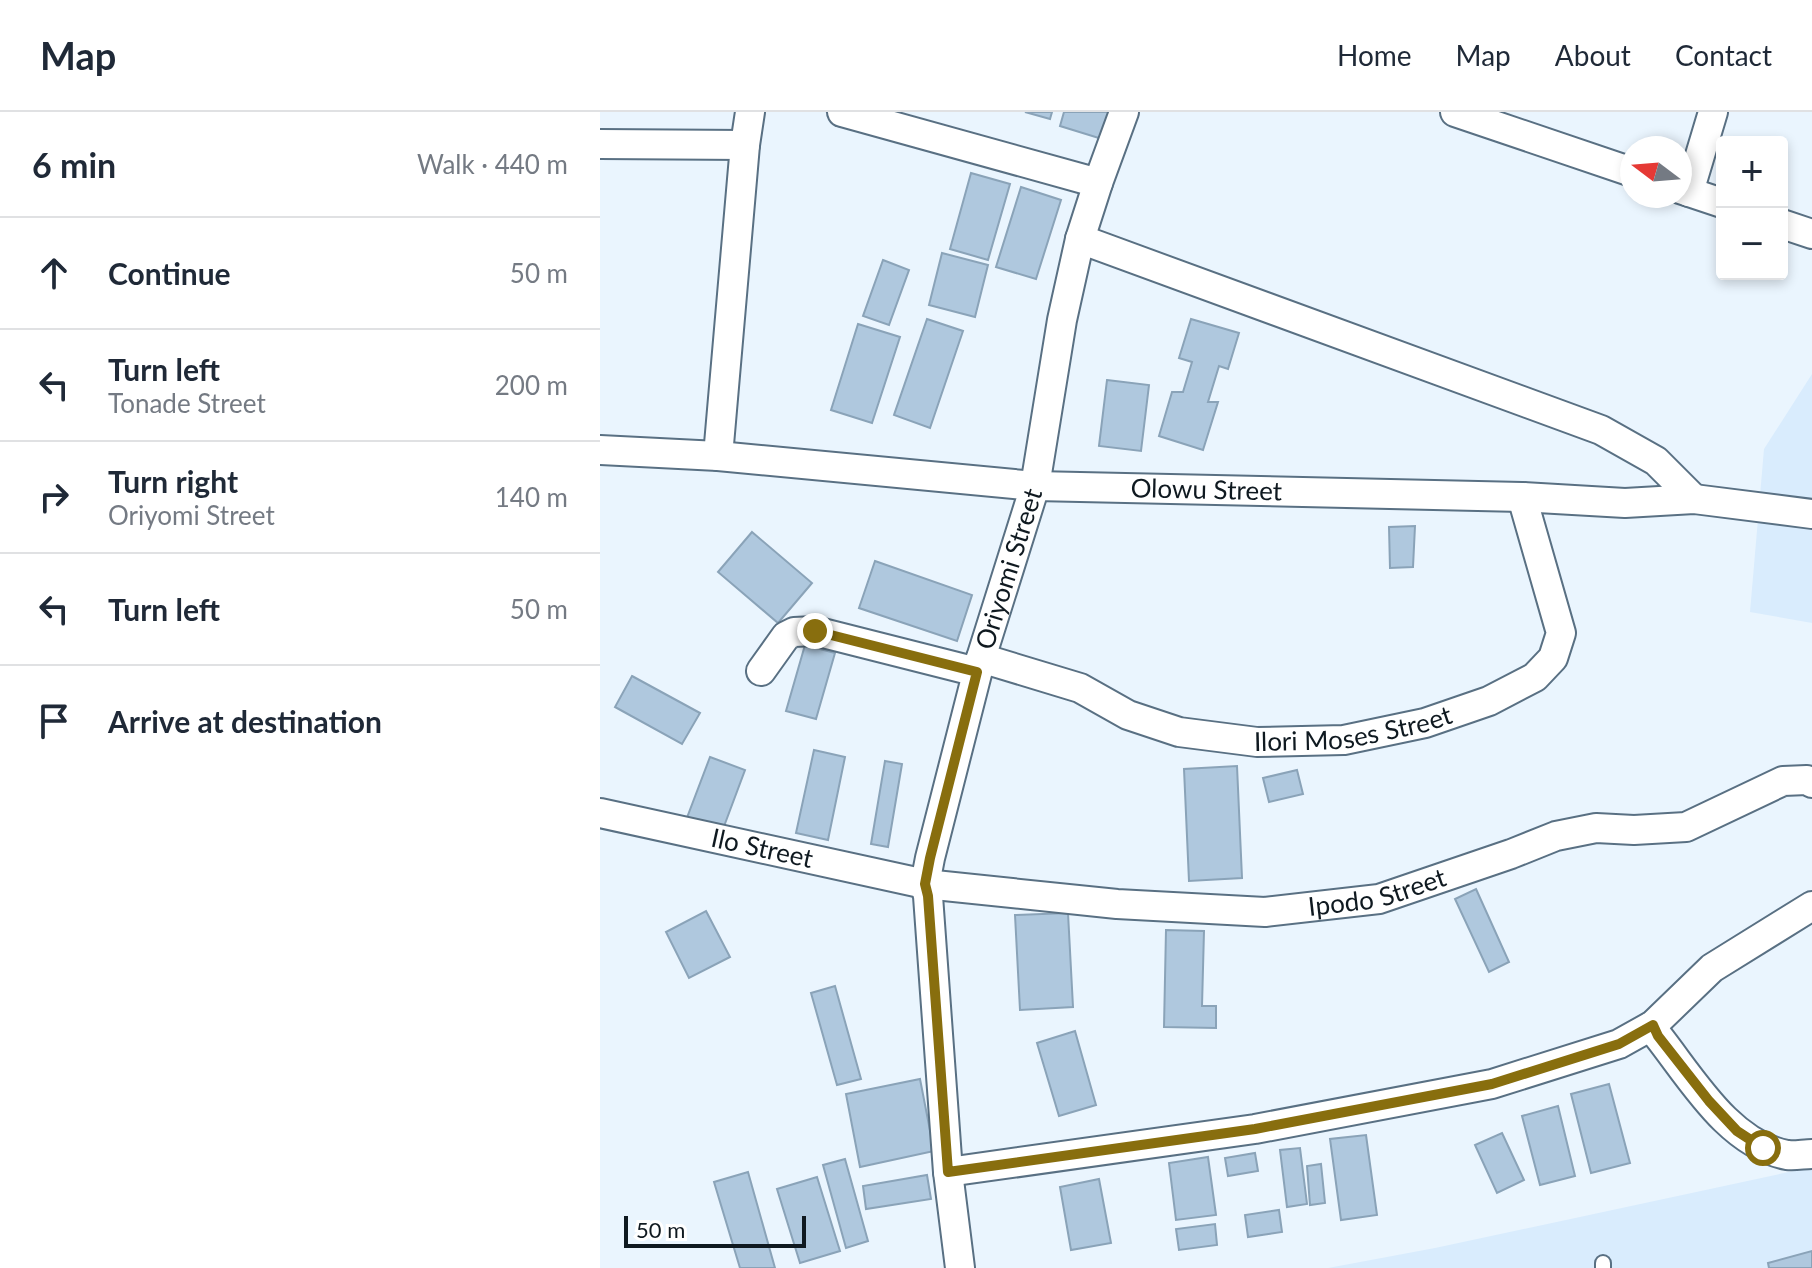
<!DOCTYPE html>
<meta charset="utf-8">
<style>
:root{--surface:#fff;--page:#f6f6f7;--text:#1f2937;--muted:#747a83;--line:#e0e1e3}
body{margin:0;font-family:Lato,sans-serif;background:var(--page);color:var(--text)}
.controls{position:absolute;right:24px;top:24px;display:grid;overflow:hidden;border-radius:8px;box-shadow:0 4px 12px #0003}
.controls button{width:72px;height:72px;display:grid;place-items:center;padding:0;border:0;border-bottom:2px solid var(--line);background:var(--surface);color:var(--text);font:40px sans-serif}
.compass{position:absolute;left:1020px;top:24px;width:72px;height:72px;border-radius:50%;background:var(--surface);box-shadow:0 4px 12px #0003;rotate:286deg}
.scale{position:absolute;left:24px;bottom:20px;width:182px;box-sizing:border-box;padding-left:8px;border:4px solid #0f1920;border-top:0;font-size:22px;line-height:28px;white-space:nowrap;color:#0f1920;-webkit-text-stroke:6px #fff;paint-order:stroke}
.stop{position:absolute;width:24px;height:24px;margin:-18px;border:6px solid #886e0e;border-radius:50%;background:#fff}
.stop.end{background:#886e0e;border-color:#fff;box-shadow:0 2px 8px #0008}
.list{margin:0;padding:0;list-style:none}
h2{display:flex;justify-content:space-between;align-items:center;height:104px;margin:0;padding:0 32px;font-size:34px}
h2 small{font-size:26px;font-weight:400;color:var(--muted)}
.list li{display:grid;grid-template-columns:52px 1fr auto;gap:24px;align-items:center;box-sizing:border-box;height:112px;padding:0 32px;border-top:2px solid var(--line)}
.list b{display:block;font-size:30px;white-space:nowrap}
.list p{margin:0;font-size:26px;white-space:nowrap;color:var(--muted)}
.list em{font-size:26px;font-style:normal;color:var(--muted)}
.icon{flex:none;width:44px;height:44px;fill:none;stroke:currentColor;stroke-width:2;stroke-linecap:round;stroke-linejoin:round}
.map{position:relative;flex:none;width:1212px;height:1156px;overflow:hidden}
header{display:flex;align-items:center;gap:48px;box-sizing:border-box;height:112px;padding:0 40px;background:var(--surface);border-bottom:2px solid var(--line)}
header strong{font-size:38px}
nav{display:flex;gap:44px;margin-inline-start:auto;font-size:28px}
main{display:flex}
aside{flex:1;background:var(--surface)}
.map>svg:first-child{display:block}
.built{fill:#d9ecfd}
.building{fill:#afc8de;stroke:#8aa3b8;stroke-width:2}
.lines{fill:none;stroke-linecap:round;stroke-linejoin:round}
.lane-casing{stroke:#597083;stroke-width:18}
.street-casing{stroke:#597083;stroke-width:32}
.lane{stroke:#fff;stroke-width:14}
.street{stroke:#fff;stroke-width:28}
.route{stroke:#886e0e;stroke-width:10}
.labels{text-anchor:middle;stroke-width:6;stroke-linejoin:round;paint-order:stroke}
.street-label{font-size:26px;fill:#0f1920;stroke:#fff}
</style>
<header>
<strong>Map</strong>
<nav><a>Home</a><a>Map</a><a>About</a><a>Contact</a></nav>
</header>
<main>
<aside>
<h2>6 min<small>Walk · 440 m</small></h2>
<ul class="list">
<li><svg class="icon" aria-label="ahead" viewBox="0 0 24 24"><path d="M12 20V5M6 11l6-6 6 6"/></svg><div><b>Continue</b></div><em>50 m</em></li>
<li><svg class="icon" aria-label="left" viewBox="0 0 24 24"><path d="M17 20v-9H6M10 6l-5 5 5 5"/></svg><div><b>Turn left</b><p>Tonade Street</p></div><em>200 m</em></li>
<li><svg class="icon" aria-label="right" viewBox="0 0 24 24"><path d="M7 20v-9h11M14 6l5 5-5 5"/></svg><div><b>Turn right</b><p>Oriyomi Street</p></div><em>140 m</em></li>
<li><svg class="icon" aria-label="left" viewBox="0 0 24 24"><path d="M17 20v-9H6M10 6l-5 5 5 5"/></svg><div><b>Turn left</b></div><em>50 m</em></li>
<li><svg class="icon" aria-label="arrive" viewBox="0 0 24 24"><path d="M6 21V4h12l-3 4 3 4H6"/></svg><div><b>Arrive at destination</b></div></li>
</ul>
</aside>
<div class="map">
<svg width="1212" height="1156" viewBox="0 0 1212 1156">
<rect width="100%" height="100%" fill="#eaf5fe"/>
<g class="built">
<polygon points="1212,262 1212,511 1150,500 1164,337"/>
<polygon points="1212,1055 1212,1156 728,1156 835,1136"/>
</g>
<g class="building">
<polygon points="425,0 452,0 450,7"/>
<polygon points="464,0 510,0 502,27 460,14"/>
<polygon points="371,61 410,72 388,148 350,137"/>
<polygon points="421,75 461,88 436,167 396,155"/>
<polygon points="342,141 388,153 375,205 329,193"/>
<polygon points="283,148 309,158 289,213 263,204"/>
<polygon points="327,207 363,219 330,316 294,303"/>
<polygon points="591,207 639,221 628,257 619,254 608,290 618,290 603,338 559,324 572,280 583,280 592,250 579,246"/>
<polygon points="258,212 300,225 272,311 231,298"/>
<polygon points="507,268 549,273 541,339 499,334"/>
<polygon points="815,414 813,455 790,456 789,415"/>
<polygon points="152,420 212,471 178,511 118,460"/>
<polygon points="275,449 372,483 357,529 259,496"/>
<polygon points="205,533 235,541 216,607 186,599"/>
<polygon points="32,564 100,601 82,632 15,595"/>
<polygon points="214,638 245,645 228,728 196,721"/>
<polygon points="110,645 145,658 120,725 85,711"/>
<polygon points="285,649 302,652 288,735 271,732"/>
<polygon points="637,654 642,766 589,769 584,657"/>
<polygon points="697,658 703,682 669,690 663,666"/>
<polygon points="876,777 909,850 889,860 855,787"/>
<polygon points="106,799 130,845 89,866 66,820"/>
<polygon points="468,801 473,895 420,898 415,803"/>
<polygon points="566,818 604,819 602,894 616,894 616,916 564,915"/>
<polygon points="235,874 261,967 237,973 211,881"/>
<polygon points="475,919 496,993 459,1004 437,931"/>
<polygon points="320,967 334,1039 260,1055 246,982"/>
<polygon points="1009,972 1030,1051 991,1061 971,982"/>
<polygon points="958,994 975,1064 940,1073 922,1004"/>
<polygon points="902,1021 924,1068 897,1081 875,1033"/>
<polygon points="766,1023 777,1103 741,1108 730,1027"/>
<polygon points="700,1036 707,1092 687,1095 680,1038"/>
<polygon points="655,1041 658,1059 628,1064 625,1046"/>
<polygon points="608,1045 616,1103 576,1108 569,1051"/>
<polygon points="245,1047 268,1129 246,1136 223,1053"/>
<polygon points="721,1052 725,1091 710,1093 707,1054"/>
<polygon points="148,1060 175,1156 140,1156 114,1070"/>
<polygon points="327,1063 331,1087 266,1097 263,1074"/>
<polygon points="217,1065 240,1139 200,1151 177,1077"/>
<polygon points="499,1067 511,1131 471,1138 460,1075"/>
<polygon points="679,1098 682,1120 648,1125 645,1103"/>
<polygon points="615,1112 617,1133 579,1138 576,1117"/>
<polygon points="1212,1139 1212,1156 1169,1156 1168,1151"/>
</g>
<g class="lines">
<defs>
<polyline id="lane" points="1003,1151 1003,1156"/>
<g id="street">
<polyline points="242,0 498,71"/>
<polyline points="855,0 1032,60"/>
<polyline points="0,32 145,33"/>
<polyline points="1080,77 1122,91"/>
<polyline points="1089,80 1113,0"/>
<polyline points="1182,112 1212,122"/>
<polyline points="480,127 1001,318 1056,349 1094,387"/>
<path id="s1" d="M0,338L118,344L435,374L922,385L1025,391L1094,387L1212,402"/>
<polyline points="118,344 145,33 150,0"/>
<path id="s2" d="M381,546L480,576L528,603L579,620L657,630L744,628L825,611L889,589L935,565L953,546L961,521L922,385"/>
<polyline points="161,559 186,524 194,520 215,519 377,560"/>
<path id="s3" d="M0,701L325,772L517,792L665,800L779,787L911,742L956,724L996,716L1034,718L1086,715L1183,669L1207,668L1212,671"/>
<path d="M1053,913L1058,924C1092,967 1129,1032 1187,1043C1195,1044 1204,1042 1212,1042"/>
<polyline points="348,1060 655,1017 892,972 1019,932 1053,913 1112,856 1212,794"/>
<path id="s4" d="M360,1156L348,1060L328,784L325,772L330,746L381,546L435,374L462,208L480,127L498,71L524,0"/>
</g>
</defs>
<use href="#lane" class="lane-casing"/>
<use href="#street" class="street-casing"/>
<use href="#lane" class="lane"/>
<use href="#street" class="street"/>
</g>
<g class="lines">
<polyline class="route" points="215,519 377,560 330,746 325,772 328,784 348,1060 655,1017 892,972 1019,932 1053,913 1058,924 1109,989 1137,1019 1163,1036"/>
</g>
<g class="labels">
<g class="street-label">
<text dy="9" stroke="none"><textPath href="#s1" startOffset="608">Olowu Street</textPath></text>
<text dy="9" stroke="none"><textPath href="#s4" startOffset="712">Oriyomi Street</textPath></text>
<text dy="9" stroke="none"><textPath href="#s2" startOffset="388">Ilori Moses Street</textPath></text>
<text dy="9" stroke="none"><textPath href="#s3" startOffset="166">Ilo Street</textPath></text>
<text dy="9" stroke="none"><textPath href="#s3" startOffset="788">Ipodo Street</textPath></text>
</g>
</g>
</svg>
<div class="controls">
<button>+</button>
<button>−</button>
</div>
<svg class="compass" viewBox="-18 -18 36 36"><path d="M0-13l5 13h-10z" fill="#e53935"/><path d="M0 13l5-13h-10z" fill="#747a83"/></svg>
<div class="scale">50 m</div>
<div class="stop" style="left:1163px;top:1036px"></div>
<div class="stop end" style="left:215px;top:519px"></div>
</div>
</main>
